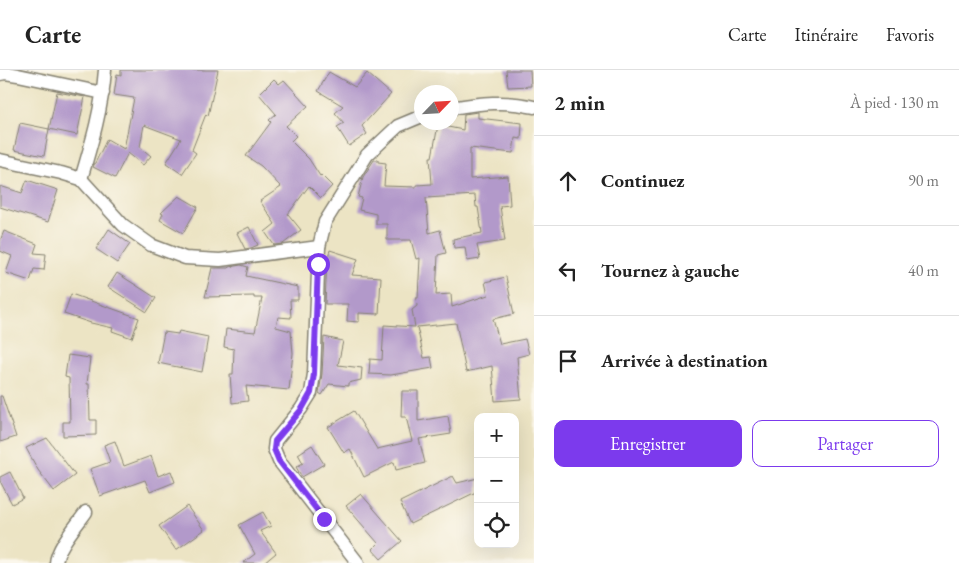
<!DOCTYPE html>
<html lang="fr">
<meta charset="utf-8">
<style>
:root{--surface:#fff;--page:#f6f6f6;--text:#222;--muted:#767676;--line:#e0e0e0;--accent:#7c3aed}
body{margin:0;font-family:"EB Garamond",serif;background:var(--page);color:var(--text)}
.controls{position:absolute;right:15px;bottom:15px;display:grid;overflow:hidden;border-radius:10px;box-shadow:0 5px 20px #0002}
.controls button{width:45px;height:45px;display:grid;place-items:center;padding:0;border:0;border-bottom:1px solid var(--line);background:var(--surface);color:var(--text);font:25px sans-serif}
.compass{position:absolute;left:414px;top:15px;width:45px;height:45px;border-radius:50%;background:var(--surface);box-shadow:0 5px 20px #0002;rotate:65deg}
.stop{position:absolute;width:15px;height:15px;margin:-11px;border:4px solid #7c3aed;border-radius:50%;background:#fff}
.stop.end{background:#7c3aed;border-color:#fff;box-shadow:0 1px 5px #0008}
.list{margin:0;padding:0;list-style:none}
h2{display:flex;justify-content:space-between;align-items:center;height:65px;margin:0;padding:0 20px;font-size:21px}
h2 small{font-size:16px;font-weight:400;color:var(--muted)}
.list li{display:grid;grid-template-columns:32px 1fr auto;gap:15px;align-items:center;box-sizing:border-box;height:90px;padding:0 20px;border-top:1px solid var(--line)}
.list b{display:block;font-size:19px;white-space:nowrap}
.list em{font-size:16px;font-style:normal;color:var(--muted)}
.actions{display:flex;gap:10px;padding:15px 20px}
.actions a{flex:1;padding:11px 0;border:1px solid var(--accent);border-radius:10px;text-align:center;font-size:18px;color:var(--accent)}
.actions .main{background:var(--accent);color:#fff}
.icon{flex:none;width:28px;height:28px;fill:none;stroke:currentColor;stroke-width:2;stroke-linecap:round;stroke-linejoin:round}
.map{position:relative;flex:none;width:534px;height:493px;overflow:hidden}
header{display:flex;align-items:center;gap:30px;box-sizing:border-box;height:70px;padding:0 25px;background:var(--surface);border-bottom:1px solid var(--line)}
header strong{font-size:24px}
nav{display:flex;gap:28px;margin-inline-start:auto;font-size:18px}
main{display:flex}
aside{flex:1;background:var(--surface)}
.map>svg:first-child{display:block}
.building{fill:#b299ca}
.lines{fill:none;stroke-linecap:round;stroke-linejoin:round}
.minor-casing{stroke:#848070;stroke-width:15}
.minor{stroke:#fff;stroke-width:12}
.route{stroke:#7c3aed;stroke-width:6}
</style>
<header>
<strong>Carte</strong>
<nav><a>Carte</a><a>Itinéraire</a><a>Favoris</a></nav>
</header>
<main>
<div class="map">
<svg width="534" height="493" viewBox="0 0 534 493">
<rect width="100%" height="100%" fill="#fbf7ec"/>
<filter id="ink" filterUnits="userSpaceOnUse"><feTurbulence type="fractalNoise" baseFrequency=".02" numOctaves="2"/><feDisplacementMap in="SourceGraphic" scale="10" xChannelSelector="R" yChannelSelector="G"/><feConvolveMatrix kernelMatrix="1 2 1 2 8 2 1 2 1" color-interpolation-filters="sRGB"/></filter>
<filter id="wash" filterUnits="userSpaceOnUse"><feTurbulence type="fractalNoise" baseFrequency=".0096" numOctaves="4" result="noise"/><feDisplacementMap in="SourceGraphic" scale="20" xChannelSelector="R" yChannelSelector="G"/><feGaussianBlur stdDeviation="1.12" result="paint"/><feColorMatrix in="noise" values="0 0 0 0 0 0 0 0 0 0 0 0 0 0 0 0 0 1.4 0 .05"/><feComposite in="paint" operator="in"/></filter>
<g filter="url(#wash)">
<rect width="100%" height="100%" fill="#ece4c4"/>
<g id="blocks">
<g class="building">
<polygon points="121,0 218,0 208,46 206,44 192,80 196,83 182,104 166,93 181,69 144,55 140,77 151,86 143,95 128,83 115,108 93,97 107,69 124,79 134,28 114,25 117,4 121,5"/>
<polygon points="506,0 530,0 531,16 508,17"/>
<polygon points="329,2 355,17 367,3 391,24 362,56 367,64 349,76 337,57 344,53 335,43 343,36 318,21"/>
<polygon points="274,9 279,14 284,10 308,36 286,56 296,66 291,71 309,89 320,106 321,105 332,116 321,128 309,116 288,144 301,160 283,174 274,175 265,162 275,154 260,131 281,117 261,96 246,86 271,52 269,50 276,44 259,24"/>
<polygon points="57,22 85,27 77,65 49,59"/>
<polygon points="478,42 478,48 522,53 521,69 515,68 513,83 470,78 470,109 508,106 510,135 500,136 505,171 477,175 480,189 467,191 465,177 454,178 453,169 482,163 478,137 476,137 475,125 426,128 429,163 440,160 446,183 438,185 436,225 451,224 452,237 488,225 485,212 506,207 514,244 493,249 500,274 525,269 529,284 517,287 521,329 495,331 492,296 466,302 456,253 417,257 424,288 431,287 433,298 391,305 369,304 370,289 382,290 384,255 415,257 412,240 417,236 416,228 418,228 420,188 416,189 411,170 387,170 387,154 376,154 376,144 359,140 362,128 358,127 363,107 374,90 378,90 378,92 386,93 384,116 416,117 416,115 432,114 430,87 432,87 438,55 463,60 464,44"/>
<polygon points="20,53 49,59 44,86 14,80"/>
<polygon points="27,110 58,120 48,152 0,137 0,116 22,123"/>
<polygon points="179,126 198,137 183,163 160,150 163,144 161,143"/>
<polygon points="249,157 258,175 251,178 245,179 237,163"/>
<polygon points="109,159 130,174 117,193 96,179"/>
<polygon points="4,161 37,174 34,183 46,184 44,200 34,199 30,211 6,203 12,186 0,181 0,171"/>
<polygon points="330,180 358,189 352,205 381,207 379,244 359,243 359,252 347,251 348,234 325,234 327,190"/>
<polygon points="241,195 248,197 246,206 298,217 298,230 290,230 291,248 278,247 276,257 291,261 293,283 289,320 246,316 248,331 232,333 230,304 233,304 234,279 224,277 226,259 255,262 262,228 254,228 254,226 205,227 212,198 228,198 229,197"/>
<polygon points="117,203 156,228 147,242 108,217"/>
<polygon points="71,224 139,248 132,268 112,261 113,258 91,253 64,244"/>
<polygon points="179,261 208,267 202,302 158,293 164,262 178,264"/>
<polygon points="324,267 343,271 338,295 362,298 361,310 348,313 348,316 329,314 322,325 319,323 322,304"/>
<polygon points="68,285 90,288 87,314 89,314 90,350 96,350 96,365 63,366 63,352 70,352 69,308 65,307"/>
<polygon points="402,321 418,321 418,351 448,346 451,364 419,369 425,393 396,400 394,392 364,407 350,379 344,383 328,357 354,341 377,379 412,371 406,347 401,347"/>
<polygon points="0,326 2,326 16,367 0,372"/>
<polygon points="47,368 75,405 54,421 38,400 26,378"/>
<polygon points="115,371 124,396 151,386 158,406 171,401 175,412 150,422 145,410 100,426 90,399 110,392 104,375"/>
<polygon points="312,375 324,394 302,407 296,397 303,393 298,384"/>
<polygon points="10,402 23,428 12,434 0,411 0,407"/>
<polygon points="453,406 457,413 478,408 478,421 410,454 400,432"/>
<polygon points="361,424 402,471 381,489 372,479 378,473 346,436"/>
<polygon points="187,436 204,460 176,480 159,456"/>
<polygon points="263,442 271,456 260,461 276,483 264,493 243,493 255,484 239,455"/>
</g>
</g>
</g>
<g filter="url(#ink)">
<use href="#blocks" fill-opacity="0" stroke="#848070" stroke-width="1"/>
<g class="lines">
<defs>
<g id="minor">
<polyline points="0,4 5,3 18,5 103,23"/>
<path d="M452,38C480,33 505,30 534,37"/>
<polyline points="0,90 61,103 81,109 123,155 151,175 185,188 220,190 319,177"/>
<path d="M81,109C92,72 102,39 105,0"/>
<path d="M56,493C57,477 77,455 86,442"/>
<polyline points="358,493 279,391 274,379 275,371 301,339 311,323 314,304 319,177 325,152 367,85 398,56 422,46"/>
</g>
</defs>
<use href="#minor" class="minor-casing"/>
<use href="#minor" class="minor"/>
</g>
</g>
<g class="lines" filter="url(#ink)">
<polyline class="route" points="318,194 314,304 311,323 302,339 275,371 274,379 279,391 324,449"/>
</g>
</svg>
<div class="controls">
<button>+</button>
<button>−</button>
<button><svg class="icon" aria-label="locate" viewBox="0 0 24 24"><circle cx="12" cy="12" r="6"/><path d="M12 2v4M12 18v4M2 12h4M18 12h4"/></svg></button>
</div>
<svg class="compass" viewBox="-18 -18 36 36"><path d="M0-13l5 13h-10z" fill="#e53935"/><path d="M0 13l5-13h-10z" fill="#767676"/></svg>
<div class="stop" style="left:318px;top:194px"></div>
<div class="stop end" style="left:324px;top:449px"></div>
</div>
<aside>
<h2>2 min<small>À pied · 130 m</small></h2>
<ul class="list">
<li><svg class="icon" aria-label="ahead" viewBox="0 0 24 24"><path d="M12 20V5M6 11l6-6 6 6"/></svg><div><b>Continuez</b></div><em>90 m</em></li>
<li><svg class="icon" aria-label="left" viewBox="0 0 24 24"><path d="M17 20v-9H6M10 6l-5 5 5 5"/></svg><div><b>Tournez à gauche</b></div><em>40 m</em></li>
<li><svg class="icon" aria-label="arrive" viewBox="0 0 24 24"><path d="M6 21V4h12l-3 4 3 4H6"/></svg><div><b>Arrivée à destination</b></div></li>
</ul>
<div class="actions"><a class="main">Enregistrer</a><a>Partager</a></div>
</aside>
</main>
